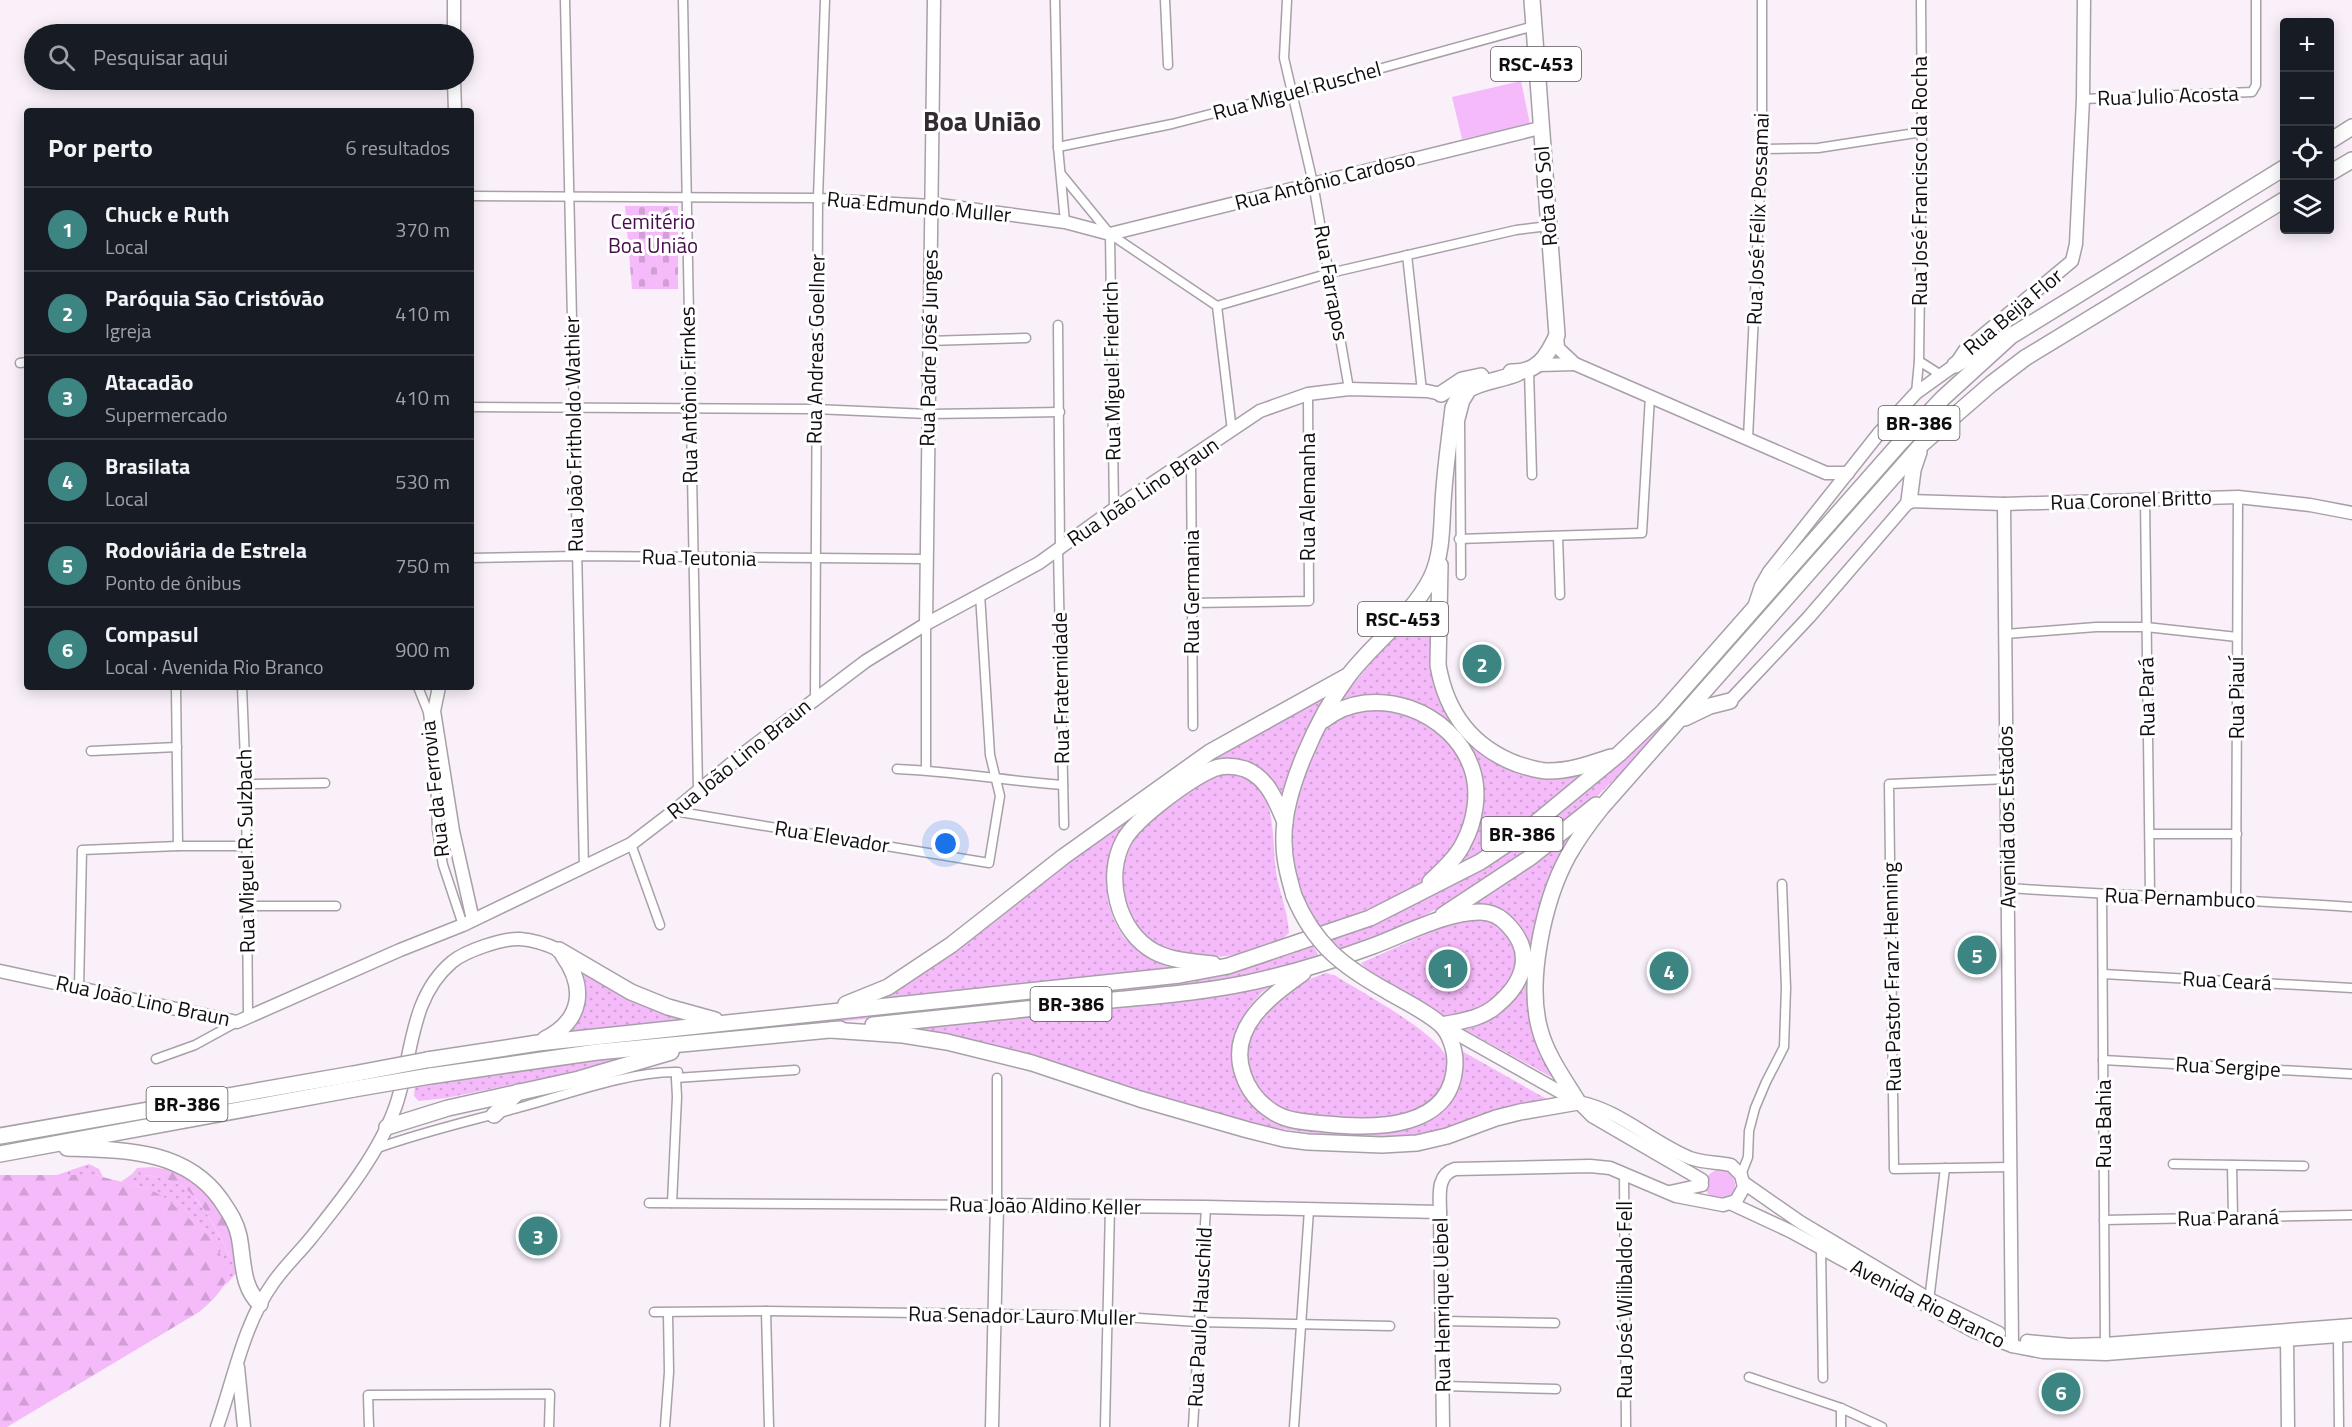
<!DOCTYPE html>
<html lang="pt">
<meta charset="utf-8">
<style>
:root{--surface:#171b24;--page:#20242c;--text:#f1f3f6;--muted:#9ea1a6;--line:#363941;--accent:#3d8583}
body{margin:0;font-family:"Titillium Web",sans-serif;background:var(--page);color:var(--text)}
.controls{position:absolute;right:18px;top:18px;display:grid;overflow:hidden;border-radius:6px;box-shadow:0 3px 15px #0003}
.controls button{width:54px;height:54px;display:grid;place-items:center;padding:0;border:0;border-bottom:2px solid var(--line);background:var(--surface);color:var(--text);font:30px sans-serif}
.you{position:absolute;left:946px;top:844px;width:21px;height:21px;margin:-15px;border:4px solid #fff;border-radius:50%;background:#1a73e8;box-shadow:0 0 0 9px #1a73e833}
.badge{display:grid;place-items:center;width:39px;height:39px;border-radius:50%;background:var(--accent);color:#fff;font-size:20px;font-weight:700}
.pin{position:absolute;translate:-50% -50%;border:3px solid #fff;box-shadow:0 2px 6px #0006}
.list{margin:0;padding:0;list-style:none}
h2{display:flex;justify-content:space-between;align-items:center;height:78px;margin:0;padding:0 24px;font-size:26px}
h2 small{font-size:20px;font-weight:400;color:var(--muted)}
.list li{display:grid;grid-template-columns:39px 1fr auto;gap:18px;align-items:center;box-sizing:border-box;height:84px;padding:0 24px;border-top:2px solid var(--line)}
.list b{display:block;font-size:22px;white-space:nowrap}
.list p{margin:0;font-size:20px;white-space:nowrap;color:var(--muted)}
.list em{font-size:20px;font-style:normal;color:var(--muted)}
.icon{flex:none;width:33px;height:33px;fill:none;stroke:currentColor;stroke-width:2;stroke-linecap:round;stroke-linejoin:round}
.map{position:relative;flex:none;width:2352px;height:1427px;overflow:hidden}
.search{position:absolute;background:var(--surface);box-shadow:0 3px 15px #0003;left:24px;top:24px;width:450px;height:66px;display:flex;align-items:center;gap:15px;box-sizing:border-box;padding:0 21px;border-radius:33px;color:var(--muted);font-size:22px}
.panel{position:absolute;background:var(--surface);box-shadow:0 3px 15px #0003;left:24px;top:108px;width:450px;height:582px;border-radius:6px}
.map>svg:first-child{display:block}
.grass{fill:url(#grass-dots)}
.forest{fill:url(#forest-firs)}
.cemetery{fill:url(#cemetery-stones)}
.garden{fill:#f4baf9}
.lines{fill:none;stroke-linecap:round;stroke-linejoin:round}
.street-casing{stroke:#a8a0a9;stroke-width:11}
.secondary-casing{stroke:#a8a0a9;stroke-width:15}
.highway-casing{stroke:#a8a0a9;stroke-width:18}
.street{stroke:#fff;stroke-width:8}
.secondary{stroke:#fff;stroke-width:12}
.highway{stroke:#fff;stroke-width:15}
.highway-bridge-casing{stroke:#a8a0a9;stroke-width:18;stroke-linecap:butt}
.highway-bridge{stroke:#fff;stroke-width:15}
.labels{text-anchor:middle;stroke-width:6;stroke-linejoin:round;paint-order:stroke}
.shield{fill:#fff;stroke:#585658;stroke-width:1.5}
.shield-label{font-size:20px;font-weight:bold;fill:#100d10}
.street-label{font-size:21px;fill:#100d10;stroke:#fff}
.park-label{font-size:21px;fill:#470b4e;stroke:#fff}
.district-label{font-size:27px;font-weight:bold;fill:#332c33;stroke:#fff}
</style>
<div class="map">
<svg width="2352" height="1427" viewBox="0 0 2352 1427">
<defs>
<pattern id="grass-dots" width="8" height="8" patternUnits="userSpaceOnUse" patternTransform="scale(1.5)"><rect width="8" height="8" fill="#f4baf9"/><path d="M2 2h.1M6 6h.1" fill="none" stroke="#d09fd4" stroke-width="1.8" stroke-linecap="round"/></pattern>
<pattern id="forest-firs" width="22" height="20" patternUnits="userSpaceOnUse" patternTransform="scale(1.5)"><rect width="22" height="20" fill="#f4baf9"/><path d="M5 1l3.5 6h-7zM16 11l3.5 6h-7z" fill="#d09fd4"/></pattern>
<pattern id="cemetery-stones" width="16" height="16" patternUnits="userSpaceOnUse" patternTransform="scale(1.5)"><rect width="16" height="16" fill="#f4baf9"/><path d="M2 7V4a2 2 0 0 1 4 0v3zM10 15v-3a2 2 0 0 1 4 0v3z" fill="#d09fd4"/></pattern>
</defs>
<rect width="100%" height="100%" fill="#f9f0f9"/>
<g class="grass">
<path d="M1856,499L1864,504C1812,561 1761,619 1709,677C1664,727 1619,779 1567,823C1497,880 1423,921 1339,952L1329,939L1561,811Z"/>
<path d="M1434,596C1435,630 1427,685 1448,713C1460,730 1490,751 1507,766L1597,765L1517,831L1435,882L1458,858L1477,777L1424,711L1337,704L1380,652L1410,625Z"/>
<polygon points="1334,690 1283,804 1232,763 1152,802 1117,835 1111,849 1107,883 1108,902 1114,920 1124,938 1142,952 1188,969 874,1002 896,988 1202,759 1281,721"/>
<path d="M1347,710C1363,710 1389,707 1402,710C1412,713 1422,721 1430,727C1479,762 1482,822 1442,866C1418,893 1354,914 1320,927C1297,915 1288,840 1290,815C1291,807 1316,737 1322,729C1326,721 1340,715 1347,710Z"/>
<path d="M1228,770C1236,772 1248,774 1254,780C1278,806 1271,846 1277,878C1281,896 1288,914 1289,933C1280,942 1270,945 1257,949C1199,970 1113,949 1121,873C1123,857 1128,838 1139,827C1165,801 1196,785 1228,770Z"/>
<polygon points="1599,807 1563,856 1533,1021 1537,1045 1555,1079 1458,1026 1519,989 1518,926 1459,909"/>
<polygon points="1478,917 1500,923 1514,941 1518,961 1510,984 1480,1012 1446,1017 1392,987 1368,970 1361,963 1458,920"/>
<polygon points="1312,944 1321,959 1247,977 1164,989 845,1021 429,1070 428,1065 486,1055 1208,976 1292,954"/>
<path d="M580,966L697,1022L558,1036C577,1013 596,998 580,966Z"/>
<path d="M1326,973L1336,976C1361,992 1434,1031 1446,1056C1456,1076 1440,1100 1423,1111C1416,1116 1401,1115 1392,1117C1369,1121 1348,1120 1324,1116C1310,1114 1293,1113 1280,1107C1251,1093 1243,1062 1250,1034C1258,1006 1300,981 1326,973Z"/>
<path d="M1282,979L1262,992L1249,1007L1238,1033L1237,1047L1262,1110L1405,1128C1436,1120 1442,1112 1454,1083C1459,1072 1463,1063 1462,1051L1550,1101L1415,1139L1347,1138L1269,1127L1175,1101L1072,1068L896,1027Z"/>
<polygon points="626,1057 555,1076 446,1098 419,1101 414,1096 415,1085 490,1071"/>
<polygon points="89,1164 99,1169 103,1177 95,1175 54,1176"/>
<path d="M132,1174C148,1175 163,1177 178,1184C205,1198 224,1246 237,1272L224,1287L229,1275L149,1189L121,1182Z"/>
</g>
<g class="forest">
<path d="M153,1167L181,1172L197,1179L228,1220L232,1234L237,1272C224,1245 205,1198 178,1184C163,1177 148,1175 132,1174L137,1168Z"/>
<path d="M0,1175H95L149,1189L166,1198L215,1242L229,1275C222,1292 212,1301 199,1312L7,1427H0Z"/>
</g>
<polygon class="cemetery" points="678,206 678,289 632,289 625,206"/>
<g class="garden">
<polygon points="1521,81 1530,124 1462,139 1452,97"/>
<circle cx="1720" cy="1185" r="15"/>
</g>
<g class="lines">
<defs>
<g id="street">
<polyline points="565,0 584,868"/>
<polyline points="683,0 698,790"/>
<polyline points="1055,0 1058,147 1065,222"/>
<polyline points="1165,0 1168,65"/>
<polyline points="1287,0 1284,58 1313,183 1349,389"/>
<polyline points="2083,99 2252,92 2256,85 2256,0"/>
<polyline points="1058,147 1172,124 1292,93 1534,26"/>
<polyline points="1762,149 1818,148 1922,132"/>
<polyline points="1061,174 1110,234 1217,306 1232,431"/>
<polyline points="471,196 818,198 932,204"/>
<polyline points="1110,234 1114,509"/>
<polyline points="1407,255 1422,391"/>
<polyline points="1217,306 1330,273 1516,230 1548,226"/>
<polyline points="1058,325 1060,549"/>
<polyline points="928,341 1026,338"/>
<polyline points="1919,361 1941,375"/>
<polyline points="20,363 27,362"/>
<polyline points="1529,370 1532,475"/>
<polyline points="1916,393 1919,361 1922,132 1921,0"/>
<polyline points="471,407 815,409 928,414 1060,412"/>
<polyline points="1748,438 1762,149 1762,0"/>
<polyline points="1191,458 1193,726"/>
<polyline points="2145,499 2150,895"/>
<polyline points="1558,537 1560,595"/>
<polyline points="1459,539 1642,533 1650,396"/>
<polyline points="1058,550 1064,825"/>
<polyline points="471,558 576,556 926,559"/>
<polyline points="1461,575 1460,421 1465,402 1470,394"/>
<polyline points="1192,603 1309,601 1308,394"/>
<polyline points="2006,634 2096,627 2146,627 2237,637"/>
<polyline points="176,687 178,846"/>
<polyline points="242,687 246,784 248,1015"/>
<polyline points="418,687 428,712 435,772 437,830 443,865 463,925"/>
<polyline points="815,699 818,198 825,0"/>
<polyline points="91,751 177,747"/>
<path d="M897,769C952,771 1007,781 1063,785"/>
<polyline points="926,770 926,624"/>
<polyline points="2007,779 1889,784 1894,1169 2011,1167"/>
<polyline points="246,784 325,783"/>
<polyline points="674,811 989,863 1000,796 990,755 980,594"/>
<polyline points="2150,834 2237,834"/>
<polyline points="631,844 660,925"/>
<path d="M2008,888C2123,896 2237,899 2352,907"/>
<polyline points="2102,895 2105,1347"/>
<polyline points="2236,899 2238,497"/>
<polyline points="248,906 336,906"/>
<polyline points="2103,974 2352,988"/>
<polyline points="79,988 82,850 178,846 247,846"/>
<polyline points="156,1059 195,1045 237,1022"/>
<polyline points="2103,1060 2352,1074"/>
<polyline points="676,1078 795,1070"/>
<path d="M375,1149C424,1131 475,1120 525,1106C571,1093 631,1071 678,1072L676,1078L677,1097L672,1203"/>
<polyline points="2173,1164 2304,1166"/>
<polyline points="2232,1165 2233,1217"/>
<polyline points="1624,1173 1626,1427"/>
<polyline points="1741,1175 1748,1157 1749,1131 1755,1108 1766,1082 1784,1047 1786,988 1782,884"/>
<polyline points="649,1203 997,1205 997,1078"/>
<polyline points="2104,1220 2352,1215"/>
<polyline points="1821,1249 1823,1378"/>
<polyline points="1929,1301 1945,1168"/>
<polyline points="766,1311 769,1427"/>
<polyline points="654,1312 766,1311 994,1314 1109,1316 1198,1322 1390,1326"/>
<polyline points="1442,1321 1555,1323"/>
<polyline points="2338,1337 2339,1427"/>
<polyline points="1749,1377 1841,1408 1882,1427"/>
<polyline points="1443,1386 1556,1389"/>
<polyline points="369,1427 368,1395 550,1394 549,1427"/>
<polyline points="665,1427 669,1372 668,1313"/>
<polyline points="1105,1427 1110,1207"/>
<polyline points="1193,1427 1206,1207"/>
<polyline points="1294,1427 1309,1210"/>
<polyline points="1841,1427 1841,1408"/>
</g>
<g id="secondary">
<polyline points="454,0 454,34"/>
<polyline points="454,80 455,111"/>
<polyline points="932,204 1065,222 1110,234 1540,128"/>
<polyline points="1557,335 1558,348 1575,364 1826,473 1848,473"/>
<polyline points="1538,365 1575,364"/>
<polyline points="2004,504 2012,1346"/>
<polyline points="1755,604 1761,586 1769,572 1880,432 1916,393 1955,365 1965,350 2072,261 2076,244 2083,99 2084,0"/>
<polyline points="926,624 934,0"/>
<polyline points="439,687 434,711 453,831 473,920"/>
<polyline points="1730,701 1809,617 1909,501 2004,504 2238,497 2310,505 2352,513"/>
<polyline points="0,971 237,1022 400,950 463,925 631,844 674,811 743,754 866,661 926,624 1039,563 1114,509 1260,411 1308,394 1349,389 1427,391 1441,394"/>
<polyline points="1443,1026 1578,1102 1592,1116 1702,1180"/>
<polyline points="1744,1183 1800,1222 1929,1299 1999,1333"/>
<polyline points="1670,1192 1702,1185"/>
<polyline points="1732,1204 1790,1231 1973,1331 2012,1346 2043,1352 2106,1354 2352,1335"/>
<polyline points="2287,1340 2288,1427"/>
<polyline points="2027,1341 2069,1345 2105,1344 2352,1325"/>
<polyline points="238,1367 244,1427"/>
<path d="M217,1427C234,1379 243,1325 273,1283C284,1267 299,1253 311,1238C342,1199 378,1155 395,1108C413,1059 408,999 452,962C465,951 503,938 520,939C534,940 546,944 559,950"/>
<polyline points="992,1427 997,1205 1206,1207 1440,1212"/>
<path d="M1443,1427L1440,1212C1440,1196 1436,1175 1455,1169L1590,1166L1610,1168L1676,1196L1723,1205L1736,1201L1744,1187L1741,1175L1731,1165C1717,1162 1704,1163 1690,1158C1651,1142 1620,1110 1578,1102"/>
</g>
<g id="highway">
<polyline points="2330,141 2352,127"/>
<polyline points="2330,173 2352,160"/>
<polyline points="1955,365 1989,344 2006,338"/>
<path d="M1511,372C1537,373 1547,357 1557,335L1532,0"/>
<polyline points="1441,394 1462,380 1481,376"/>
<polyline points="1909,501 1913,470 1919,452"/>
<path d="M1440,565L1438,665C1446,712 1472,747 1517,764C1527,767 1537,771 1548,771C1570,771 1590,764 1611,757"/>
<polyline points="1685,718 1710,706 1730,701"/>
<path d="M1324,720C1373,681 1453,711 1472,769C1480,793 1475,822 1463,844C1456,859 1441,871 1430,882"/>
<path d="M1294,896C1289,878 1284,861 1284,842C1282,792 1319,715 1349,675C1375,641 1411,617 1431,578C1444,551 1441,519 1444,489C1446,462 1450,435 1453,408C1463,381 1495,383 1518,373"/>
<polyline points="1443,915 1531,857 1596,805"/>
<polyline points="559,950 631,992 668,1007 715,1020"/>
<path d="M1213,964C1194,962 1173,961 1155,952C1117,932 1104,876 1124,840C1136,818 1190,779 1213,769C1223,765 1235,766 1245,769C1268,778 1276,801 1285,822"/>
<path d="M1303,973C1271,996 1227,1027 1243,1074C1248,1090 1259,1103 1273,1112C1289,1122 1308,1122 1326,1124C1375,1129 1454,1130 1455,1062C1455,1051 1450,1033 1441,1025C1429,1013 1402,1000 1387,991"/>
<polyline points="846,1004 888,987 951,945 1063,857 1210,752 1349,675"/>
<path d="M873,1025C949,1017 1026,1009 1103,1001C1151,996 1199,993 1247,983C1290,974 1332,961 1373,946C1405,934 1446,912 1480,912C1491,912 1501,917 1508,925C1535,953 1524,983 1496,1006C1481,1019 1461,1021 1442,1025"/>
<path d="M831,1030L903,1035L947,1042L1032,1063L1140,1099L1248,1130L1284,1139L1308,1142L1382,1145L1417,1143L1447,1136L1496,1118L1520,1112L1578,1102C1564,1079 1547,1056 1540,1030C1526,981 1544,900 1568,856C1578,838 1590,822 1602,807L1922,444L1991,384L2025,358L2284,200"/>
<path d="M545,1039C583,1020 586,987 563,955"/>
<polyline points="427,1060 538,1043 1180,975 1228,966 1370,918 1480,862 1522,834 1619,754 1663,712 1900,443 1943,398 2011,336 2284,168"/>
<polyline points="430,1076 597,1052 840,1029"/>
<polyline points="494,1115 518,1092"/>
<polyline points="387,1127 448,1108 579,1079 671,1052"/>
<polyline points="0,1136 353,1074"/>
<path d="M67,1148C123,1150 185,1149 221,1200C229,1212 236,1222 239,1236C244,1261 241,1286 260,1304"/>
<polyline points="0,1154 354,1089"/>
</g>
</defs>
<use href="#street" class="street-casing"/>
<use href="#secondary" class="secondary-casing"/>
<use href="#highway" class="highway-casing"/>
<use href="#street" class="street"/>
<use href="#secondary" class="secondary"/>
<use href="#highway" class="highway"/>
<defs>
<g id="highway-bridge">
<path d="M1294,896C1314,944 1342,966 1387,991"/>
<polyline points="353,1074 427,1060"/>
<polyline points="354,1089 430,1076"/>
</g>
</defs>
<use href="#highway-bridge" class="highway-bridge-casing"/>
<use href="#highway-bridge" class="highway-bridge"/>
</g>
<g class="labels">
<g class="shield">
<rect x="1491" y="47" width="90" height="34" rx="4.5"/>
<rect x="1878.5" y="406" width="81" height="34" rx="4.5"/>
<rect x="1358" y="602" width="90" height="34" rx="4.5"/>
<rect x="1481.5" y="817" width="81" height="34" rx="4.5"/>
<rect x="1030.5" y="987" width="81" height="34" rx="4.5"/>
<rect x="146.5" y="1087" width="81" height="34" rx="4.5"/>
</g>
<g class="shield-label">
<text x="1536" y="71">RSC-453</text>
<text x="1919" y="430">BR-386</text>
<text x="1403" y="626">RSC-453</text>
<text x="1522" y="841">BR-386</text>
<text x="1071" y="1011">BR-386</text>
<text x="187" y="1111">BR-386</text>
</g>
<g class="street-label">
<text transform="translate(1297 91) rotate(-15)" y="7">Rua Miguel Ruschel</text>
<text transform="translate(2168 96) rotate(-2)" y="7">Rua Julio Acosta</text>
<text transform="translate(1325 181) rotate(-14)" y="7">Rua Antônio Cardoso</text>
<text transform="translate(1920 181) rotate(-90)" y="7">Rua José Francisco da Rocha</text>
<text transform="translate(1546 196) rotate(-95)" y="7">Rota do Sol</text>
<text transform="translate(919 207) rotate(5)" y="7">Rua Edmundo Muller</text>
<text transform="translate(1758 219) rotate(-88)" y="7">Rua José Félix Possamai</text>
<text transform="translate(1331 283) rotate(80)" y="7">Rua Farrapos</text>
<text transform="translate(2013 312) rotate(-40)" y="7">Rua Beija Flor</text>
<text transform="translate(929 348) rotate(-89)" y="7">Rua Padre José Junges</text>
<text transform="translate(816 349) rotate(-89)" y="7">Rua Andreas Goellner</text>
<text transform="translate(1112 371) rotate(-91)" y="7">Rua Miguel Friedrich</text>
<text transform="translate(689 395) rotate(-91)" y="7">Rua Antônio Firnkes</text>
<text transform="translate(574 434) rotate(-91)" y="7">Rua João Fritholdo Wathier</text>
<text transform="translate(1143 492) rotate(-34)" y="7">Rua João Lino Braun</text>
<text transform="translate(1308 497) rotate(-90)" y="7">Rua Alemanha</text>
<text transform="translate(2131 500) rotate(-2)" y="7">Rua Coronel Britto</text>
<text transform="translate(699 558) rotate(1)" y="7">Rua Teutonia</text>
<text transform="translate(1192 592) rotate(-90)" y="7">Rua Germania</text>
<text transform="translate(1061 688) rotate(-91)" y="7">Rua Fraternidade</text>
<text transform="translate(2147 697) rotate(-91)" y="7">Rua Pará</text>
<text transform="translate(2237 698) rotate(-90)" y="7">Rua Piauí</text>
<text transform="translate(739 759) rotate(-39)" y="7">Rua João Lino Braun</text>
<text transform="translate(435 789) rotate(-96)" y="7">Rua da Ferrovia</text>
<text transform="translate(2007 817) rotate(-91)" y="7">Avenida dos Estados</text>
<text transform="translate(832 837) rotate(9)" y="7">Rua Elevador</text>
<text transform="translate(246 851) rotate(-91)" y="7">Rua Miguel R. Sulzbach</text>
<text transform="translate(2180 898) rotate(2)" y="7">Rua Pernambuco</text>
<text transform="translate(1892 977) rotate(-91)" y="7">Rua Pastor Franz Henning</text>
<text transform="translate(2227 981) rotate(3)" y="7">Rua Ceará</text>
<text transform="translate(143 1001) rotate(12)" y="7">Rua João Lino Braun</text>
<text transform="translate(2228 1067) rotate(3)" y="7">Rua Sergipe</text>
<text transform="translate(2104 1124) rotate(-90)" y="7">Rua Bahia</text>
<text transform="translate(1045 1206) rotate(1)" y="7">Rua João Aldino Keller</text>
<text transform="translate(2228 1218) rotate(-1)" y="7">Rua Paraná</text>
<text transform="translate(1625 1300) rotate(-90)" y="7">Rua José Wilibaldo Fell</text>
<text transform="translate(1928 1304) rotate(27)" y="7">Avenida Rio Branco</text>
<text transform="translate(1442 1305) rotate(-91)" y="7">Rua Henrique Uebel</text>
<text transform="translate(1022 1316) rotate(1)" y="7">Rua Senador Lauro Muller</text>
<text transform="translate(1200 1317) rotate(-87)" y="7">Rua Paulo Hauschild</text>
</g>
<g class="park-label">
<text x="653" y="229">Cemitério<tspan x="653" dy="24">Boa União</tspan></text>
</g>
<g class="district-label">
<text x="982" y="131">Boa União</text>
</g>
</g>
</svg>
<div class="controls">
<button>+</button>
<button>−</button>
<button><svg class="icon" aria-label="locate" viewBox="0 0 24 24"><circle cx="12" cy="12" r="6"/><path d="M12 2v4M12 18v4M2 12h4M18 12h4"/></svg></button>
<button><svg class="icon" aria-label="layers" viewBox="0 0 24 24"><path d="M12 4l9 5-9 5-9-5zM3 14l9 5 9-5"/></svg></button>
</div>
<div class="you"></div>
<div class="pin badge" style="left:1448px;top:969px">1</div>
<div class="pin badge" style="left:1482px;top:664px">2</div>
<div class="pin badge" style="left:538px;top:1236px">3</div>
<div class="pin badge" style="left:1669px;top:971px">4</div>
<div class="pin badge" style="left:1977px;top:955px">5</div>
<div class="pin badge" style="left:2061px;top:1392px">6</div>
<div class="search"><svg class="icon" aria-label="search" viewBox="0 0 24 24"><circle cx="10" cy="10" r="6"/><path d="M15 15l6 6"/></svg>Pesquisar aqui</div>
<section class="panel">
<h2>Por perto<small>6 resultados</small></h2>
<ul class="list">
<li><span class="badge">1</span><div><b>Chuck e Ruth</b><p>Local</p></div><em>370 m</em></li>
<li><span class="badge">2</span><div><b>Paróquia São Cristóvão</b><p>Igreja</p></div><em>410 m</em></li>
<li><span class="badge">3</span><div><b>Atacadão</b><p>Supermercado</p></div><em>410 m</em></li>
<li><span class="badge">4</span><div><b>Brasilata</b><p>Local</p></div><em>530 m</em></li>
<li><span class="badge">5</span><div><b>Rodoviária de Estrela</b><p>Ponto de ônibus</p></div><em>750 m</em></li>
<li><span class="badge">6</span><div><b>Compasul</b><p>Local · Avenida Rio Branco</p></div><em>900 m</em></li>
</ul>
</section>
</div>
